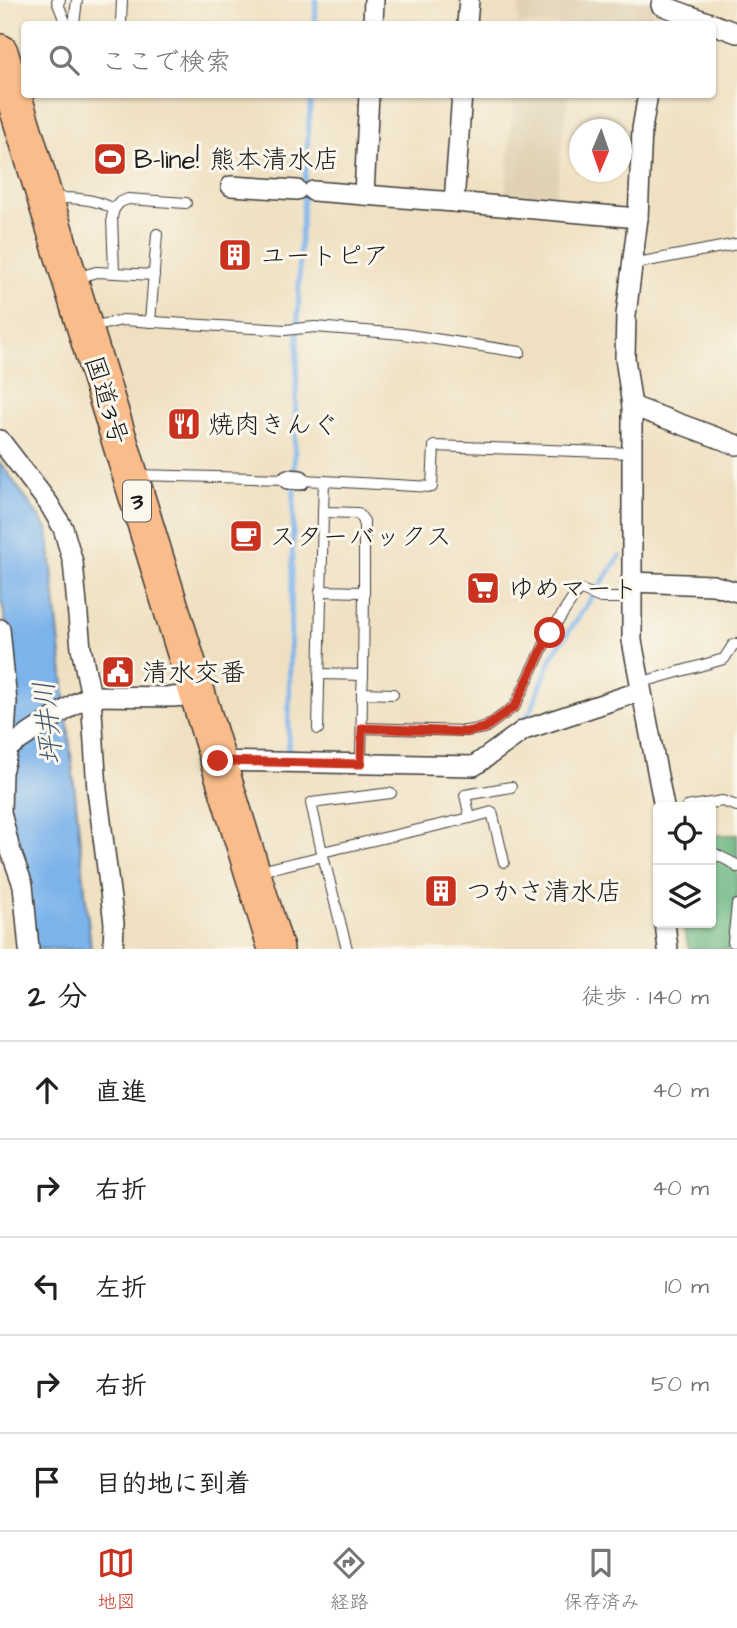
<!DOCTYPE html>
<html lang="ja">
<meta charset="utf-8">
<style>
:root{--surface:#fff;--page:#f6f6f6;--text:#222;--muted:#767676;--line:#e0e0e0;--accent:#c8321e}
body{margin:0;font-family:"Architects Daughter","Klee One",sans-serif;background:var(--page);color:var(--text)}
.controls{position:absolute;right:21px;bottom:21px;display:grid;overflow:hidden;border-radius:7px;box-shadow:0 2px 5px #0004}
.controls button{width:63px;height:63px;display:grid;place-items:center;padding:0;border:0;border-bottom:2px solid var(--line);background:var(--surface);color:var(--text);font:35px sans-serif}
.compass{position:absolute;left:569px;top:119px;width:63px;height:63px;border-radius:50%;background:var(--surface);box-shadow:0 2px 5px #0004;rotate:182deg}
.stop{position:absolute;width:21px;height:21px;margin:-16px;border:5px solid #c8321e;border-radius:50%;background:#fff}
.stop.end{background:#c8321e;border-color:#fff;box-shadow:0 2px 7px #0008}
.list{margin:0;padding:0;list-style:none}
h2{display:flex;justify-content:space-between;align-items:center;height:91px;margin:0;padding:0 28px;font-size:30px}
h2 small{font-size:23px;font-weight:400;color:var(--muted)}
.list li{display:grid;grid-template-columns:46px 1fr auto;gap:21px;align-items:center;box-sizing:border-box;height:98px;padding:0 28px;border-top:2px solid var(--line)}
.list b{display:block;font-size:26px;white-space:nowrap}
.list em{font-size:23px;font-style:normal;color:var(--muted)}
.icon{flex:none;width:38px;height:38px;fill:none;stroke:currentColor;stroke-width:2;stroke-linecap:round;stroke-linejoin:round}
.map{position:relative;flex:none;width:737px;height:949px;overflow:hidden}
.search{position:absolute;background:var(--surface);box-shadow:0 2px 5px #0004;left:21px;right:21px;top:21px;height:77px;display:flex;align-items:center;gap:18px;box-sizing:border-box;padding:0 24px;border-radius:7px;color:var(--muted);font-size:26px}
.sheet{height:581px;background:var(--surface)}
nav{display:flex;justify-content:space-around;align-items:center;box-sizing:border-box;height:98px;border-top:2px solid var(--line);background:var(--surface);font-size:19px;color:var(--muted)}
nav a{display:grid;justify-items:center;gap:4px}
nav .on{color:var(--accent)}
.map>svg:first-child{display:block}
.built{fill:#e0d1b4}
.forest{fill:#65b37e;stroke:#40684d;stroke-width:2}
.water{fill:#7bb3eb;stroke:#4c6884;stroke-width:2}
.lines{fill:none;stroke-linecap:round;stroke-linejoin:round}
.stream{stroke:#7bb3eb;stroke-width:5}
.lane-casing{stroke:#3c3935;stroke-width:12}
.street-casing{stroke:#3c3935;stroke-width:22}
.highway-casing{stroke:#3c3935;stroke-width:38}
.lane{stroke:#fff;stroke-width:10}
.street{stroke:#fff;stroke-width:19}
.highway{stroke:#f9bc8a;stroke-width:35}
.route{stroke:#c8321e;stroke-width:9}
.labels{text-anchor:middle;stroke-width:6;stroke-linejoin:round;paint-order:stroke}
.shield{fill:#fbf7ec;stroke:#5f5e5a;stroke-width:2}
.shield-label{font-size:24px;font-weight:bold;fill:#1c1c1c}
.poi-label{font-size:26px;fill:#1c1c1c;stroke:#fbf7ec;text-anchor:start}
.street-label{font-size:26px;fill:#1c1c1c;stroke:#fbf7ec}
.water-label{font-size:28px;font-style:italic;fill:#42586f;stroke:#fbf7ec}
</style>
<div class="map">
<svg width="737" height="949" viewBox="0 0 737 949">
<rect width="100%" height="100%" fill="#fbf7ec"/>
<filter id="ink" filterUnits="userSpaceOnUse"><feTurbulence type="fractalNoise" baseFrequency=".0143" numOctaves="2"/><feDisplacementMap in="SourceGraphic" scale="14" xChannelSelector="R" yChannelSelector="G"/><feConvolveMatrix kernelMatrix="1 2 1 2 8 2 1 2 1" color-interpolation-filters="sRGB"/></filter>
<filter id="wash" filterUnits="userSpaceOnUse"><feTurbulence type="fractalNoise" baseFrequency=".00686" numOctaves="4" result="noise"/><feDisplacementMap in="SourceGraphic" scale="28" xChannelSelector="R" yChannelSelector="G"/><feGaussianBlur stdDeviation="1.57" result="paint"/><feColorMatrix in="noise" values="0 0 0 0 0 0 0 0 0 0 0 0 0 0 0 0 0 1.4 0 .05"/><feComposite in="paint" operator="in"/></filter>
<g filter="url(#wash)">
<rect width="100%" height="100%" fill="#efe0c1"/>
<g class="built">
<polygon points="519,0 653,0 651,24 518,24"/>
<polygon points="514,95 568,95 555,203 505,199"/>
</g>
<polygon class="forest" points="711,835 737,835 737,949 689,949 682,923 711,923"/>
<polygon class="water" points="0,462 48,530 91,949 35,949 7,805 8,638 0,591"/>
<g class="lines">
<g class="stream">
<polyline points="315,24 316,0"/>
<polyline points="294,474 300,247 311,94"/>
<polyline points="294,484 288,751 301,754"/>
<polyline points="517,724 529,715 553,654 620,556"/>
</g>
</g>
</g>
<g filter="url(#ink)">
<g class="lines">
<defs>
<g id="lane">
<polyline points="60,0 57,1 66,24"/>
<polyline points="74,24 77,0"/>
<polyline points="121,24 122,0"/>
<path d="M52,198C74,198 94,198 114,209L120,202L128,199L186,203"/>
<polyline points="632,264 737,244"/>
<polyline points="114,272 112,217 114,209"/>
<polyline points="77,278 96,272 154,275"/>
<polyline points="150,322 157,234"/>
<polyline points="92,327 122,320 285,330 315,327 403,334 520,352"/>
<polyline points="137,475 288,479"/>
<polyline points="300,480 324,481 323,512"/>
<polyline points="324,481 432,487 434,446 632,453"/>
<polyline points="319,674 363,675 364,592 320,591"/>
<polyline points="363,675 362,693 393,694"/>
<polyline points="639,683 724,659 733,645 737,644"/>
<polyline points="362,728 466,731 485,728 515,706 550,633 579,589 601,598 631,598"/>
<polyline points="318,729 323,512 358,513 364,521 364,592"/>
<polyline points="361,764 362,693"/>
<polyline points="391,793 311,803 322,852 470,818 465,795 511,787"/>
<polyline points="687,807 722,801 737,806"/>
<polyline points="470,818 492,812 504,862"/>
<polyline points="322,852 347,949"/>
<polyline points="711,852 735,864 737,867"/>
<polyline points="260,871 323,856"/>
<polyline points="733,942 737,905"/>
</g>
<g id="street">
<polyline points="661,5 737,33"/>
<polyline points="373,24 374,0"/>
<polyline points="467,24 469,0"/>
<polyline points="462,94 454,202 638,218"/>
<polyline points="648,94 642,129 638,218 626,315 625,358 632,406 632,641 664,807"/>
<polyline points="231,186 297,190"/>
<polyline points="313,191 454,202"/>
<polyline points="364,195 369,94"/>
<polyline points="632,406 737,445"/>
<polyline points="0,440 49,504 63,528 73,562 81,648 91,696 97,790 114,923 113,949"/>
<polyline points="288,479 300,480"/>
<polyline points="630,582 713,585 737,592"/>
<polyline points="0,629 7,702 5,736 9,747"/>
<polyline points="218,761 474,766 524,730 641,691"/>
<polyline points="665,923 668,949"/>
<polyline points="29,949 23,885 9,846 1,812 2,772 9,747 76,703 91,696 172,697 197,695"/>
</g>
<polyline id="highway" points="0,52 276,949"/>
</defs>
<use href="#lane" class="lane-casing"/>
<use href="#street" class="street-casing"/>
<use href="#highway" class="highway-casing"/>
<use href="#lane" class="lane"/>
<use href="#street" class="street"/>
<use href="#highway" class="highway"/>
</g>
</g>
<g class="lines" filter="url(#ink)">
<polyline class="route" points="218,761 361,764 362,728 466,732 485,728 515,706 550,633"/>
</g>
<defs>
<symbol id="stadium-square" viewBox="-11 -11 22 22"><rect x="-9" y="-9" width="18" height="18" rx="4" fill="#c8321e" stroke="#fbf7ec"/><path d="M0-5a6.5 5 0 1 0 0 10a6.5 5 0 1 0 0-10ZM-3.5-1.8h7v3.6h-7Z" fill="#fff"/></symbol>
<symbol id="building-square" viewBox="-11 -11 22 22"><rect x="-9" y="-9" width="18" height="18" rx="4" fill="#c8321e" stroke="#fbf7ec"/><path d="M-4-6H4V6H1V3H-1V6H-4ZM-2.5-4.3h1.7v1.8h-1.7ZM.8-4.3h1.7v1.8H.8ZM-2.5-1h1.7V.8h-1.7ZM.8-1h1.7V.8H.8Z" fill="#fff"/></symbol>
<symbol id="restaurant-square" viewBox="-11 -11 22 22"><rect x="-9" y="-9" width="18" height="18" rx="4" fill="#c8321e" stroke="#fbf7ec"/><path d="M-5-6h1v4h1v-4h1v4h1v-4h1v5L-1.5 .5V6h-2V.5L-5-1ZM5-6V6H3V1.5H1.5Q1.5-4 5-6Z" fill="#fff"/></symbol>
<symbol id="cafe-square" viewBox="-11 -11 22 22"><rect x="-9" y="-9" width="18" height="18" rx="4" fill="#c8321e" stroke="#fbf7ec"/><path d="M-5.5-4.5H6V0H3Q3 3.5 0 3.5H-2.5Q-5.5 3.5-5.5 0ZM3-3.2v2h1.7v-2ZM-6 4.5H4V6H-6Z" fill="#fff"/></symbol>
<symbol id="supermarket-square" viewBox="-11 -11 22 22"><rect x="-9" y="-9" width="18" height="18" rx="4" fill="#c8321e" stroke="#fbf7ec"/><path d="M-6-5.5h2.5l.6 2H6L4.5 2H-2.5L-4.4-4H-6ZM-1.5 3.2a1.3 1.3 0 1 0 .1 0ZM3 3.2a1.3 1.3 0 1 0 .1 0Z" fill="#fff"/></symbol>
<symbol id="civic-square" viewBox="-11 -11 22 22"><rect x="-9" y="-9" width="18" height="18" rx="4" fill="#c8321e" stroke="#fbf7ec"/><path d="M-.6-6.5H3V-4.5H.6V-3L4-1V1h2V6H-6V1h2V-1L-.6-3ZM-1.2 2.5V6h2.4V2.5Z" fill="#fff"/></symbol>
</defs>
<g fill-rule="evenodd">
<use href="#stadium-square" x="91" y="140" width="38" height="38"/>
<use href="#building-square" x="216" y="236" width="38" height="38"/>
<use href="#restaurant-square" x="165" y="405" width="38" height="38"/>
<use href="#cafe-square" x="227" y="517" width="38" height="38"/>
<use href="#supermarket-square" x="464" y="569" width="38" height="38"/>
<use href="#civic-square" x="99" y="653" width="38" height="38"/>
<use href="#building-square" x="422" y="872" width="38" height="38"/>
</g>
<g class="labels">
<rect class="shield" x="123" y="480.5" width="28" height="41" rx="5"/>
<g class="shield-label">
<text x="137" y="509">3</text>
</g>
<g class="poi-label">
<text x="134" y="168">B-line! 熊本清水店</text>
<text x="260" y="264">ユートピア</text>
<text x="208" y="433">焼肉きんぐ</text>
<text x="270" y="545">スターバックス</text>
<text x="508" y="597">ゆめマート</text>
<text x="142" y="681">清水交番</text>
<text x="466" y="900">つかさ清水店</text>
</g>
<g class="street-label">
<text transform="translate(107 400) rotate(73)" y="9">国道3号</text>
</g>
<g class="water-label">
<text transform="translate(47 723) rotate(-96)" y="10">坪井川</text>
</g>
</g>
</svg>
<div class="controls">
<button><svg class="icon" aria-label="locate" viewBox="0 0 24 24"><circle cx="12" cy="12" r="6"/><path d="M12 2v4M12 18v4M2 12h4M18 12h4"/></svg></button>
<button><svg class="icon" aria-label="layers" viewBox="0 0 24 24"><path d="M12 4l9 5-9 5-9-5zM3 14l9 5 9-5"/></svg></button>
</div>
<svg class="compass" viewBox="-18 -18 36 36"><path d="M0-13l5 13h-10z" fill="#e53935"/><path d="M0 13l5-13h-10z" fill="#767676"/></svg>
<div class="stop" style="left:550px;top:633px"></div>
<div class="stop end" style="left:218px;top:761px"></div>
<div class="search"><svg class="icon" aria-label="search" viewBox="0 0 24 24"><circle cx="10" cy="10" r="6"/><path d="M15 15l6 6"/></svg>ここで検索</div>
</div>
<section class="sheet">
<h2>2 分<small>徒歩 · 140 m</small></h2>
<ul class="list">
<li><svg class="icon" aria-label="ahead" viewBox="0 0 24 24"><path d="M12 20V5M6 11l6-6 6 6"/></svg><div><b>直進</b></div><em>40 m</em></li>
<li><svg class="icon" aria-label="right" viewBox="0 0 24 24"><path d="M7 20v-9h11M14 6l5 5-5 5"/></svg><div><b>右折</b></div><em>40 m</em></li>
<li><svg class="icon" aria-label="left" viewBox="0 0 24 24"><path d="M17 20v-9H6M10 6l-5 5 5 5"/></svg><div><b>左折</b></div><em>10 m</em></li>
<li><svg class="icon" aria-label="right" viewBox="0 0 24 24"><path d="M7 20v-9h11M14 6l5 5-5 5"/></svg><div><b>右折</b></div><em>50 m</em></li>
<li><svg class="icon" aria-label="arrive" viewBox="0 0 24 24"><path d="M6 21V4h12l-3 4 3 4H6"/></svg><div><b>目的地に到着</b></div></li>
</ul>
</section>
<nav>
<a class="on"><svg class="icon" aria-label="map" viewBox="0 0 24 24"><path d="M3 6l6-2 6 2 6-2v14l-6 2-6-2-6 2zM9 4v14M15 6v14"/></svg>地図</a>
<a><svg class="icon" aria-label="directions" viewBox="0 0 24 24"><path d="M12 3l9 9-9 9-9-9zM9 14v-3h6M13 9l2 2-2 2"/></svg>経路</a>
<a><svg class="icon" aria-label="saved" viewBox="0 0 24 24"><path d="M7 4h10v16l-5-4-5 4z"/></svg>保存済み</a>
</nav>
